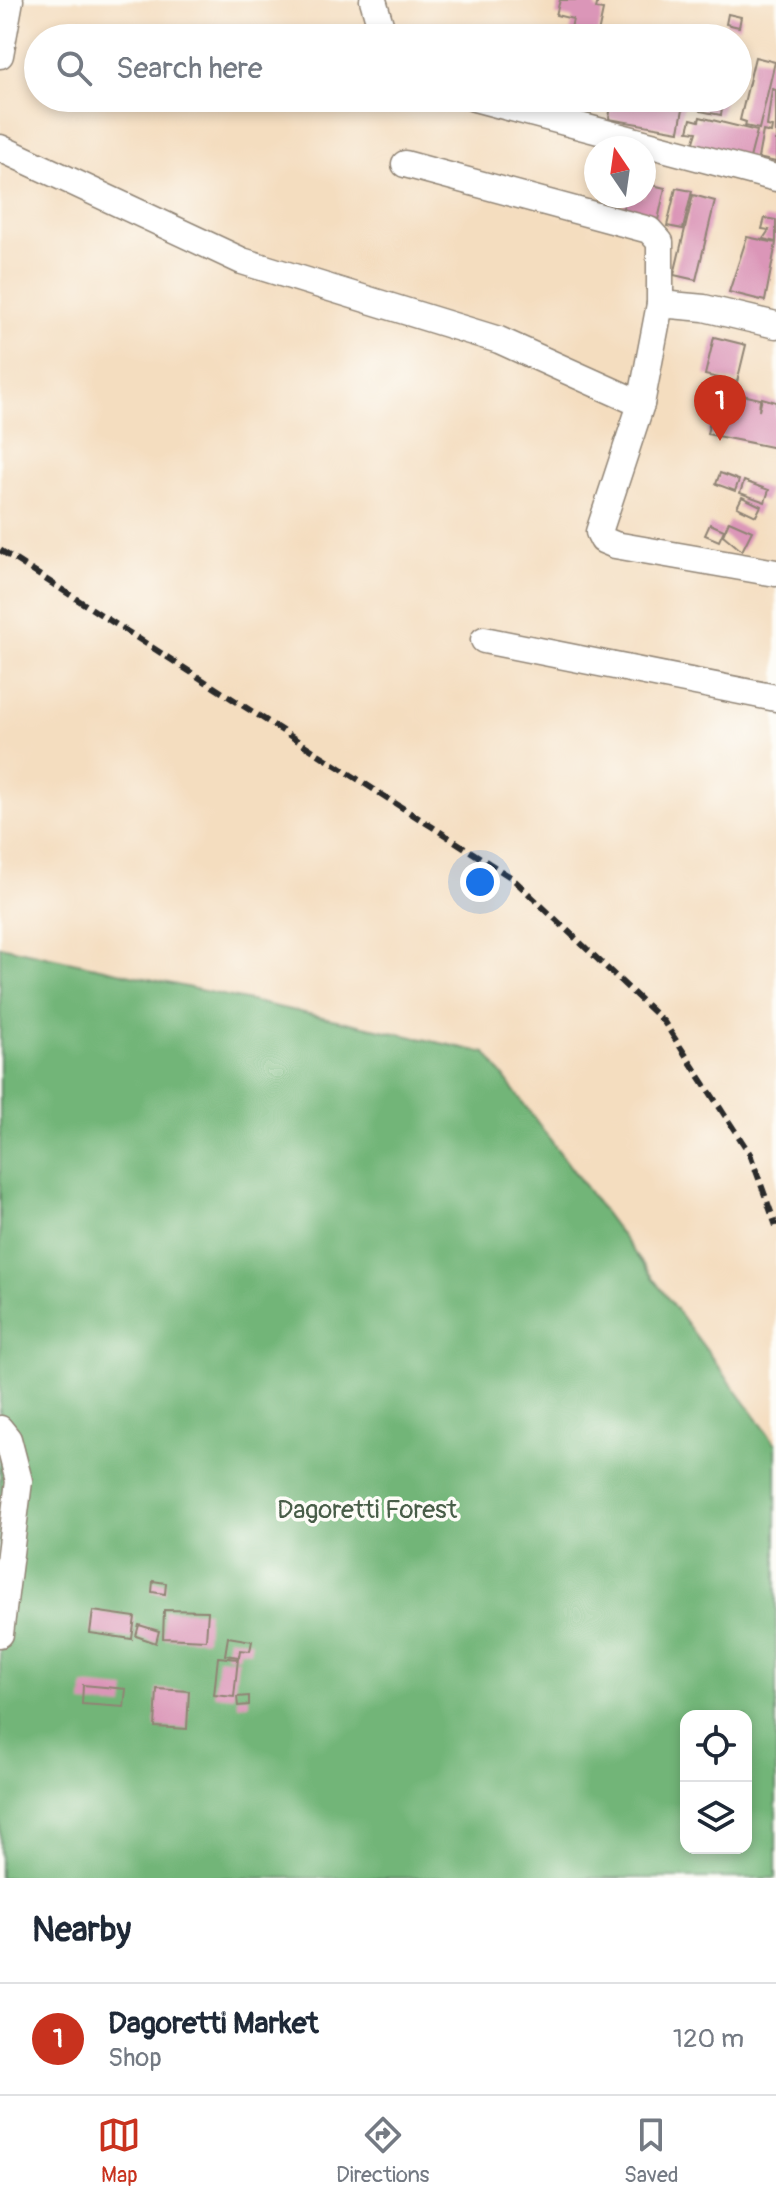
<!DOCTYPE html>
<style>
:root{--surface:#fff;--page:#f6f6f7;--text:#1f2937;--muted:#747a83;--line:#e0e1e3;--accent:#c8321e}
body{margin:0;font-family:Pangolin,sans-serif;background:var(--page);color:var(--text)}
.controls{position:absolute;right:24px;bottom:24px;display:grid;overflow:hidden;border-radius:16px;box-shadow:0 4px 12px #0003}
.controls button{width:72px;height:72px;display:grid;place-items:center;padding:0;border:0;border-bottom:2px solid var(--line);background:var(--surface);color:var(--text);font:40px sans-serif}
.compass{position:absolute;left:584px;top:136px;width:72px;height:72px;border-radius:50%;background:var(--surface);box-shadow:0 4px 12px #0003;rotate:347deg}
.you{position:absolute;left:480px;top:882px;width:28px;height:28px;margin:-20px;border:6px solid #fff;border-radius:50%;background:#1a73e8;box-shadow:0 0 0 12px #1a73e833}
.badge{display:grid;place-items:center;width:52px;height:52px;border-radius:50%;background:var(--accent);color:#fff;font-size:26px;font-weight:700}
.pin{position:absolute;translate:-50% -66px;filter:drop-shadow(0 2px 4px #0008)}
.pin::after{content:'';position:absolute;top:42px;width:28px;height:24px;background:inherit;clip-path:polygon(0 0,100% 0,50% 100%)}
.list{margin:0;padding:0;list-style:none}
h2{display:flex;justify-content:space-between;align-items:center;height:104px;margin:0;padding:0 32px;font-size:34px}
h2 small{font-size:26px;font-weight:400;color:var(--muted)}
.list li{display:grid;grid-template-columns:52px 1fr auto;gap:24px;align-items:center;box-sizing:border-box;height:112px;padding:0 32px;border-top:2px solid var(--line)}
.list b{display:block;font-size:30px;white-space:nowrap}
.list p{margin:0;font-size:26px;white-space:nowrap;color:var(--muted)}
.list em{font-size:26px;font-style:normal;color:var(--muted)}
.icon{flex:none;width:44px;height:44px;fill:none;stroke:currentColor;stroke-width:2;stroke-linecap:round;stroke-linejoin:round}
.map{position:relative;flex:none;width:776px;height:1878px;overflow:hidden}
.search{position:absolute;background:var(--surface);box-shadow:0 4px 12px #0003;left:24px;right:24px;top:24px;height:88px;display:flex;align-items:center;gap:20px;box-sizing:border-box;padding:0 28px;border-radius:44px;color:var(--muted);font-size:30px}
.sheet{height:216px;background:var(--surface)}
nav{display:flex;justify-content:space-around;align-items:center;box-sizing:border-box;height:112px;border-top:2px solid var(--line);background:var(--surface);font-size:22px;color:var(--muted)}
nav a{display:grid;justify-items:center;gap:4px}
nav .on{color:var(--accent)}
.map>svg:first-child{display:block}
.forest{fill:#72b578;stroke:#4e7052;stroke-width:2;fill-rule:evenodd}
.building{fill:#db96b8}
.lines{fill:none;stroke-linecap:round;stroke-linejoin:round}
.street-casing{stroke:#908475;stroke-width:29}
.street{stroke:#fff;stroke-width:26}
.rail{stroke:#2b2b2b;stroke-width:6;stroke-dasharray:12 6;stroke-linecap:butt}
.labels{text-anchor:middle;stroke-width:7;stroke-linejoin:round;paint-order:stroke}
.park-label{font-size:26px;fill:#485d48;stroke:#fdfcf7}
</style>
<div class="map">
<svg width="776" height="1878" viewBox="0 0 776 1878">
<rect width="100%" height="100%" fill="#fdfcf7"/>
<filter id="ink" filterUnits="userSpaceOnUse"><feTurbulence type="fractalNoise" baseFrequency=".0125" numOctaves="2"/><feDisplacementMap in="SourceGraphic" scale="16" xChannelSelector="R" yChannelSelector="G"/><feConvolveMatrix kernelMatrix="1 2 1 2 8 2 1 2 1" color-interpolation-filters="sRGB"/></filter>
<filter id="wash" filterUnits="userSpaceOnUse"><feTurbulence type="fractalNoise" baseFrequency=".006" numOctaves="4" result="noise"/><feDisplacementMap in="SourceGraphic" scale="32" xChannelSelector="R" yChannelSelector="G"/><feGaussianBlur stdDeviation="1.8" result="paint"/><feColorMatrix in="noise" values="0 0 0 0 0 0 0 0 0 0 0 0 0 0 0 0 0 1.4 0 .05"/><feComposite in="paint" operator="in"/></filter>
<g filter="url(#wash)">
<rect width="100%" height="100%" fill="#f4ddbf"/>
<path class="forest" d="M0,946L486,1053L776,1444V1878H0ZM686,1716H746V1848H686Z"/>
<g id="blocks">
<g class="building">
<polygon points="560,0 598,0 596,9 603,10 597,38 569,38 573,19 556,15"/>
<polygon points="728,14 741,17 739,27 726,24"/>
<polygon points="755,57 775,62 759,129 745,126 746,122 740,120"/>
<polygon points="772,89 776,90 776,162 758,158 763,131 771,133 772,127 767,126"/>
<polygon points="619,98 685,98 679,131 609,119 611,104 618,106"/>
<polygon points="702,98 724,98 721,115 700,111"/>
<polygon points="700,117 757,131 750,158 693,145 697,132 688,131 691,119 699,121"/>
<polygon points="644,183 665,188 657,225 621,217 626,196 644,196"/>
<polygon points="676,188 692,191 683,229 667,226"/>
<polygon points="693,195 715,201 696,280 674,275"/>
<polygon points="765,218 776,220 776,242 763,239 769,230 762,229"/>
<polygon points="747,237 776,243 765,301 729,292"/>
<polygon points="714,337 746,345 737,382 705,375"/>
<polygon points="717,389 760,399 759,411 762,398 776,402 776,448 707,434"/>
<polygon points="720,473 739,480 735,491 716,484"/>
<polygon points="744,481 769,490 765,502 740,493"/>
<polygon points="742,497 761,506 756,516 737,507"/>
<polygon points="729,521 752,531 742,551 723,535"/>
<polygon points="710,524 724,530 719,541 705,535"/>
<polygon points="153,1581 166,1583 165,1594 152,1592"/>
<polygon points="164,1610 208,1611 206,1640 163,1638"/>
<polygon points="93,1611 135,1617 132,1639 90,1633"/>
<polygon points="139,1625 159,1631 156,1643 136,1636"/>
<polygon points="228,1637 252,1641 250,1651 240,1650 239,1657 225,1655"/>
<polygon points="218,1657 238,1659 234,1697 214,1695"/>
<polygon points="83,1685 126,1689 124,1707 82,1704"/>
<polygon points="157,1689 189,1691 187,1729 155,1727"/>
<polygon points="249,1696 249,1705 238,1706 237,1697"/>
</g>
</g>
</g>
<g filter="url(#ink)">
<use href="#blocks" fill-opacity="0" stroke="#908475" stroke-width="2"/>
<g class="lines">
<defs>
<g id="street">
<polyline points="373,0 384,38"/>
<polyline points="0,55 10,0"/>
<polyline points="474,98 776,178"/>
<polyline points="0,148 242,261 499,340 641,404"/>
<polyline points="405,164 649,230 660,242 660,304"/>
<polyline points="776,325 704,308 660,304 641,404 599,532 603,540 615,545 776,573"/>
<polyline points="484,640 776,698"/>
<polyline points="0,1429 8,1439 19,1481 0,1634"/>
</g>
</defs>
<use href="#street" class="street-casing"/>
<use href="#street" class="street"/>
<polyline class="rail" points="0,550 512,878 664,1022 750,1154 776,1226"/>
</g>
</g>
<g class="labels">
<g class="park-label">
<text x="367" y="1518">Dagoretti Forest</text>
</g>
</g>
</svg>
<div class="controls">
<button><svg class="icon" aria-label="locate" viewBox="0 0 24 24"><circle cx="12" cy="12" r="6"/><path d="M12 2v4M12 18v4M2 12h4M18 12h4"/></svg></button>
<button><svg class="icon" aria-label="layers" viewBox="0 0 24 24"><path d="M12 4l9 5-9 5-9-5zM3 14l9 5 9-5"/></svg></button>
</div>
<svg class="compass" viewBox="-18 -18 36 36"><path d="M0-13l5 13h-10z" fill="#e53935"/><path d="M0 13l5-13h-10z" fill="#747a83"/></svg>
<div class="you"></div>
<div class="pin badge" style="left:720px;top:441px">1</div>
<div class="search"><svg class="icon" aria-label="search" viewBox="0 0 24 24"><circle cx="10" cy="10" r="6"/><path d="M15 15l6 6"/></svg>Search here</div>
</div>
<section class="sheet">
<h2>Nearby<small></small></h2>
<ul class="list">
<li><span class="badge">1</span><div><b>Dagoretti Market</b><p>Shop</p></div><em>120 m</em></li>
</ul>
</section>
<nav>
<a class="on"><svg class="icon" aria-label="map" viewBox="0 0 24 24"><path d="M3 6l6-2 6 2 6-2v14l-6 2-6-2-6 2zM9 4v14M15 6v14"/></svg>Map</a>
<a><svg class="icon" aria-label="directions" viewBox="0 0 24 24"><path d="M12 3l9 9-9 9-9-9zM9 14v-3h6M13 9l2 2-2 2"/></svg>Directions</a>
<a><svg class="icon" aria-label="saved" viewBox="0 0 24 24"><path d="M7 4h10v16l-5-4-5 4z"/></svg>Saved</a>
</nav>
